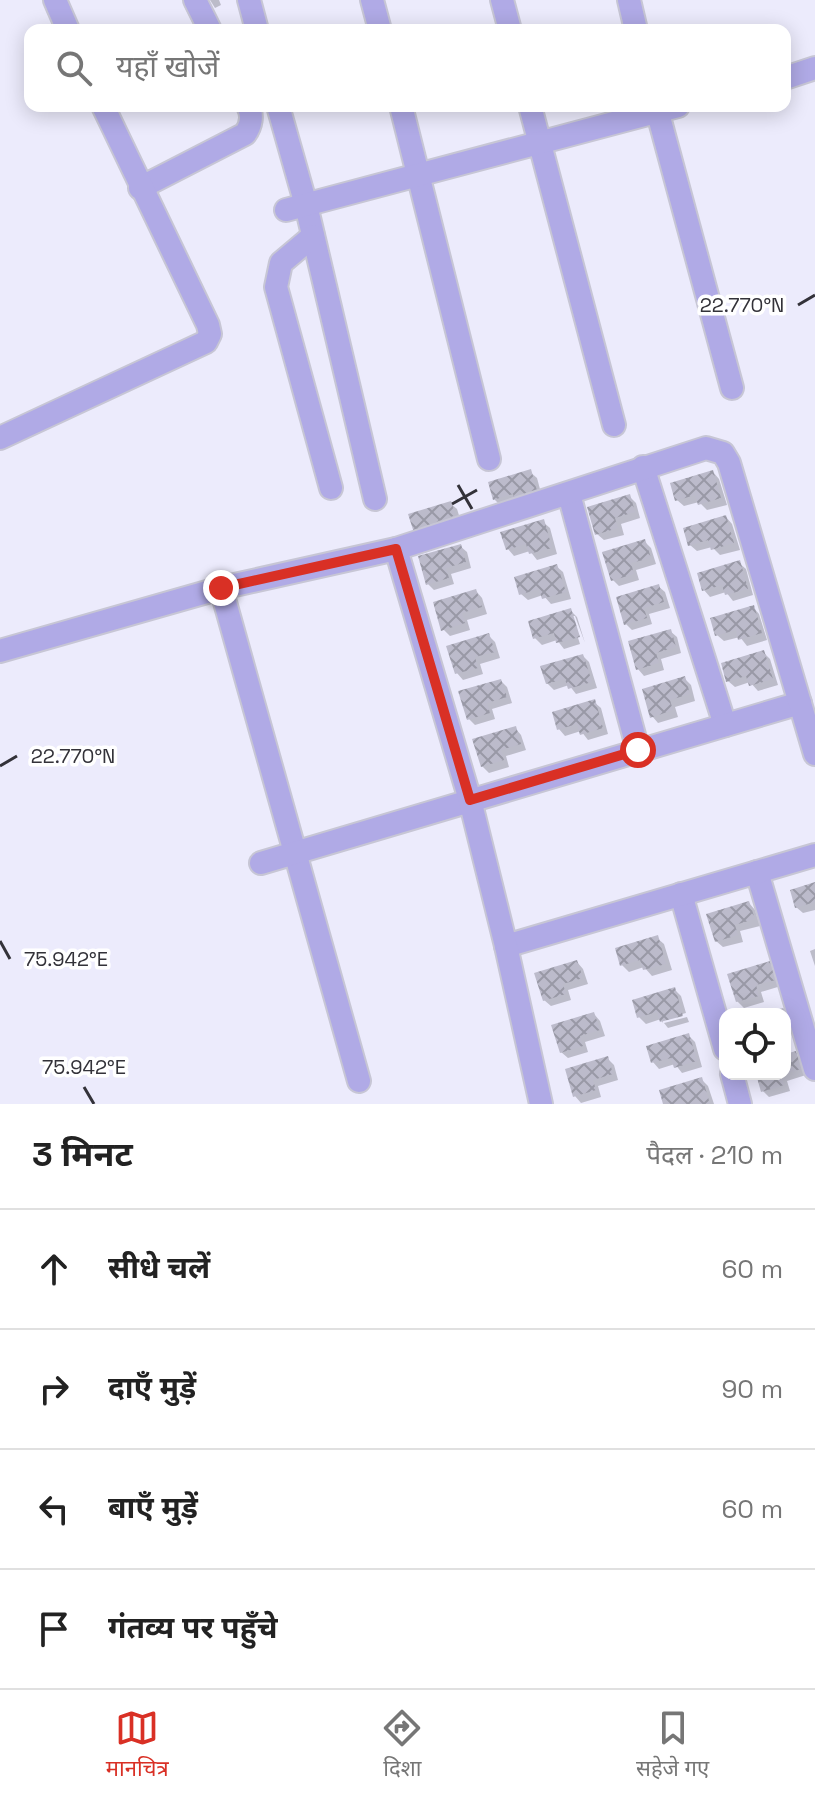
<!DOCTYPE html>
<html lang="hi">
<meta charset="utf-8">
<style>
:root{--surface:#fff;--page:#f2f2f2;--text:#222;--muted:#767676;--line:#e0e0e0;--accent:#d93025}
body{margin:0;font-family:"Space Grotesk","Noto Sans Devanagari",sans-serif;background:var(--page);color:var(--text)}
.controls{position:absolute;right:24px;bottom:24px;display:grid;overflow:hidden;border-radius:16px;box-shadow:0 4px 20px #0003}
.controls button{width:72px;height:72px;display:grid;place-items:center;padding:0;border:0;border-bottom:2px solid var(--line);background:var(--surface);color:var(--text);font:40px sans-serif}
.stop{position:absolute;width:24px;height:24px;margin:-18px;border:6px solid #d93025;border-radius:50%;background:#fff}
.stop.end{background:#d93025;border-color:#fff;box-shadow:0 2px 8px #0008}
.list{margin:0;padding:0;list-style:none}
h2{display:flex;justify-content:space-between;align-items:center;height:104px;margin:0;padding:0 32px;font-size:34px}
h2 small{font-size:26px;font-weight:400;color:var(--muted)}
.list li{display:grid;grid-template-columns:52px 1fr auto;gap:24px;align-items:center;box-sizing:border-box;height:120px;padding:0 32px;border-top:2px solid var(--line)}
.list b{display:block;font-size:30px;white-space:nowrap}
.list em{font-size:26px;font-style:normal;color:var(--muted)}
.icon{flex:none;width:44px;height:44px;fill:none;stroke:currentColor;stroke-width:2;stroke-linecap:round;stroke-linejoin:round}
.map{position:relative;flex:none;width:815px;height:1104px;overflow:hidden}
.search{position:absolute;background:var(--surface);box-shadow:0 4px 20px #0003;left:24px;right:24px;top:24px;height:88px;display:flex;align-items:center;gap:20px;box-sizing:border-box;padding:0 28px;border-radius:16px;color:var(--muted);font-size:30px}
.sheet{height:584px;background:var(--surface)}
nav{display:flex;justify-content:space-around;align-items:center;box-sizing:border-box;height:112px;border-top:2px solid var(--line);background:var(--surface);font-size:22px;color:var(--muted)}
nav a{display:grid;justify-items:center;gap:4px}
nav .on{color:var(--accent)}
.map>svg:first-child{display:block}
.shadow{fill:#0003}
.building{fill:url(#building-cross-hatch)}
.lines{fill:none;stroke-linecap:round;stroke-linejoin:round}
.minor-casing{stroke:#c7c6d5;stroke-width:26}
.minor{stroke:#b0aae6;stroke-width:22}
.route{stroke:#d93025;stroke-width:10}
.ticks{fill:none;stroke:#333239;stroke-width:3}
.ticks-label{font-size:20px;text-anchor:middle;fill:#333239;stroke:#fff;stroke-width:7;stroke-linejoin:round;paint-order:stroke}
</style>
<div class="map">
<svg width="815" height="1104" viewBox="0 0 815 1104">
<defs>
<pattern id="building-cross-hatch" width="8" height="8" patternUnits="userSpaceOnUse" patternTransform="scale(2)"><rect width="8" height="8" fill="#bcbbcb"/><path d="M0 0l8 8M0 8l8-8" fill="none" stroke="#9999a6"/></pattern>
</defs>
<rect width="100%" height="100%" fill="#ecebfc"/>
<g class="shadow">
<polygon points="210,0 219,0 221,5 215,8"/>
<polygon points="530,472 537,478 544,504 501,506 494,499"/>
<polygon points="713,472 719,479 727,505 707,510 699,502 684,506 677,500"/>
<polygon points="629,496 636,503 640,518 621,524 624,535 604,540 597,534"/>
<polygon points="450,503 457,509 461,522 418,538"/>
<polygon points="726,517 732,524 740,550 720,555 712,547 697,551 690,545"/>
<polygon points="543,522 550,528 557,554 537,560 530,551 514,556 508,549"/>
<polygon points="645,542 651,548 656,564 636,570 639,580 619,586 612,579"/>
<polygon points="460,546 467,552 471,568 451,574 454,584 434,590 428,584"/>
<polygon points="739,563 746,569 753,595 733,601 726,592 710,597 704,590"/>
<polygon points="556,566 563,572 571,599 551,604 543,595 528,600 521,594"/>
<polygon points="658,586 665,592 670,608 649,614 652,624 632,630 626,624"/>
<polygon points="476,591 482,598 487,614 467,620 470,630 450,636 443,629"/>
<polygon points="753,607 759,614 767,640 747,646 740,637 724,641 717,635"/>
<polygon points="571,611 577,617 585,643 575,616 571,616 580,644 564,649 557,640 542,645 535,638"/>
<polygon points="670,631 677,637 681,653 661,659 664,670 644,676 638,669"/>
<polygon points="489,636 495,642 500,658 480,664 483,674 463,680 457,673"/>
<polygon points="764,653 770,659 778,685 758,691 750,682 735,687 728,681"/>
<polygon points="583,656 589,662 597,688 576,694 569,685 554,690 547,683"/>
<polygon points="684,678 691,685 695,701 675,707 678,717 658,723 652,716"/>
<polygon points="501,681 507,687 512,703 492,709 495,719 475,725 469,719"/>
<polygon points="594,702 601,708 608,734 588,740 581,731 565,736 559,729"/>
<polygon points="515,728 521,735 526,750 506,756 509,767 489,773 482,766"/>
<polygon points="815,884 815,910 803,913 796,907"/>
<polygon points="749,903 755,910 760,926 740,931 743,942 723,947 716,941"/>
<polygon points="657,938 664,944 672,970 652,976 644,967 629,972 622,965"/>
<polygon points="815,949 815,966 810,951"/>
<polygon points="577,962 583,969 588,984 568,990 571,1000 551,1006 544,1000"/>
<polygon points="770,964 776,970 781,986 761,992 764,1002 744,1008 737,1001"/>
<polygon points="674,989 681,996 686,1013 663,1019 663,1023 661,1019 646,1024 639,1017"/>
<polygon points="783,1008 790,1014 795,1030 785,1033 785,1014 763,1014"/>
<polygon points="594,1014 600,1021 605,1036 585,1042 588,1052 568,1058 561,1052"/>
<polygon points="687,1017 689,1022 668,1028 664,1023"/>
<polygon points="688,1035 695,1042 702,1067 682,1073 675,1064 659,1069 653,1062"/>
<polygon points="795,1053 802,1060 806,1075 787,1081 790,1091 769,1097 763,1091 758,1074 785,1074 785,1056"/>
<polygon points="607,1058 614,1065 618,1080 598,1086 601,1097 581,1103 575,1096"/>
<polygon points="702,1080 708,1086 714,1104 665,1104"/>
</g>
<g class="building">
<polygon points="531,469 539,498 516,504 513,494 493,500 488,482"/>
<polygon points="713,470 721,498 698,505 695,495 675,501 670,483"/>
<polygon points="630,494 635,512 615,518 618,528 595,535 587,507"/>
<polygon points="451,501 456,515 436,522 439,532 416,539 408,514"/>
<polygon points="726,515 734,543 711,550 708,540 688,546 683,528"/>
<polygon points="544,519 552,548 529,554 526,544 506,550 500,532"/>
<polygon points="645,539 651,558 631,563 634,574 611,581 602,552"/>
<polygon points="461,544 466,562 446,568 449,578 426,585 418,556"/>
<polygon points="740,560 748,589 725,595 722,585 702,591 697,573"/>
<polygon points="557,564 566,592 542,599 539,589 519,595 514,577"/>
<polygon points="659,584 664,602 644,608 647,618 624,625 616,597"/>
<polygon points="476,589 482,607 462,613 465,623 441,631 433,602"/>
<polygon points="754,605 762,633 738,640 736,630 715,636 710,618"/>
<polygon points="571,608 580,637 556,643 554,633 533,639 528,621"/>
<polygon points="671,629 676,647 656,653 659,663 636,670 628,641"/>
<polygon points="489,633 495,652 475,657 478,668 455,674 446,646"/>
<polygon points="764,650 773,679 749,686 746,676 726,682 721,663"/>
<polygon points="583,654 592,682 568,689 565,679 546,684 540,666"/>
<polygon points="685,676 690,694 670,700 673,710 650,718 642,689"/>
<polygon points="501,679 507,697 487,703 490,713 467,720 458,691"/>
<polygon points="595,699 603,728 580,735 577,724 557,730 552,712"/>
<polygon points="516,726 521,744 501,750 504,760 481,767 472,739"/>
<polygon points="815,882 815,902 795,908 790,890"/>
<polygon points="749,901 755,919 735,925 738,935 715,942 706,914"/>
<polygon points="658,935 666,964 643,970 640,960 620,966 615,948"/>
<polygon points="577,960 583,978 563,984 566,994 543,1001 534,973"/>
<polygon points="770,961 776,980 756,985 759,996 736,1002 727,974"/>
<polygon points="675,987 683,1016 660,1022 657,1012 637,1018 632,1000"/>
<polygon points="594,1012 600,1030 580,1036 583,1046 560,1053 551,1025"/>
<polygon points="689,1033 697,1061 674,1068 671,1058 651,1063 646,1046"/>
<polygon points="796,1051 801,1069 785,1074 785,1054"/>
<polygon points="608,1056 613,1074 593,1080 596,1090 573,1097 565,1069"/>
<polygon points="756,1074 781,1074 784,1085 761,1092"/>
<polygon points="702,1077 710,1104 663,1104 659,1090"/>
</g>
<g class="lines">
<defs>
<g id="minor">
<polyline points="55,0 68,30"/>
<polyline points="195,0 210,30"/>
<polyline points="249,0 257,30"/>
<polyline points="372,0 380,30"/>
<polyline points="502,0 510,30"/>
<polyline points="629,0 636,30"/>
<polyline points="785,78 815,68"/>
<polyline points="278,106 306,205 375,499"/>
<polyline points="401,106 489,459"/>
<polyline points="530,106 614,425"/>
<polyline points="656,106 732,388"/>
<path d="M140,188L245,134C251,126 253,115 248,106"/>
<polyline points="286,210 678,106"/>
<polyline points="313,236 281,263 276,287 331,488"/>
<polyline points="0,438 206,342 210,334 208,325 103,106"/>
<polyline points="643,467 725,725"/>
<polyline points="569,494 638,750"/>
<polyline points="221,588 359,1081"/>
<polyline points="0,651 221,588 396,549"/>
<polyline points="261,863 800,703"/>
<polyline points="757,872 815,1069"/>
<polyline points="681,894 725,1049"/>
<polyline points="506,946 815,855"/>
<polyline points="732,1074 740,1104"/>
<polyline points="541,1104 506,946 470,800 396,549 706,448 723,453 729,463 815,754"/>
</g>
</defs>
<use href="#minor" class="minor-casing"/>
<use href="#minor" class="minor"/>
</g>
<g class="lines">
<polyline class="route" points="221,588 396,549 470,800 638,750"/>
</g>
<path class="ticks" d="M798,305L815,295M458,485L472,509M452,504L477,490M0,766L17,756M0,941L10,959M84,1087L94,1104"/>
<g class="ticks-label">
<text x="742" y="312">22.770°N</text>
<text x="73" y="763">22.770°N</text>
<text x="66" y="966">75.942°E</text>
<text x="84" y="1074">75.942°E</text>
</g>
</svg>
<div class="controls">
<button><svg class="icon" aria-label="locate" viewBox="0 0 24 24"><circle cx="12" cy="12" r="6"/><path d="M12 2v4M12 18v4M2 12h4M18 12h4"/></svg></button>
</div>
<div class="stop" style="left:638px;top:750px"></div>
<div class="stop end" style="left:221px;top:588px"></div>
<div class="search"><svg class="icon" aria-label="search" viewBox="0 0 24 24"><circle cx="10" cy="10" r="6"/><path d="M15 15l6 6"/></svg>यहाँ खोजें</div>
</div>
<section class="sheet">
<h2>3 मिनट<small>पैदल · 210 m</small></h2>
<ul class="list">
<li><svg class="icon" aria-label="ahead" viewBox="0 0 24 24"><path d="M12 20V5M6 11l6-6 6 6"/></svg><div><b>सीधे चलें</b></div><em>60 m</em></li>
<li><svg class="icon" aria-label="right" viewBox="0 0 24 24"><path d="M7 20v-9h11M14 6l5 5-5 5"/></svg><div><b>दाएँ मुड़ें</b></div><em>90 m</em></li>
<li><svg class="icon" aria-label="left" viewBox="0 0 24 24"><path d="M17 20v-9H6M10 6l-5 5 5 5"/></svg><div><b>बाएँ मुड़ें</b></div><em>60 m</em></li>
<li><svg class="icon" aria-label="arrive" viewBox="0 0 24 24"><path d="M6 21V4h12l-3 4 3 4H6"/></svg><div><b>गंतव्य पर पहुँचे</b></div></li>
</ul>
</section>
<nav>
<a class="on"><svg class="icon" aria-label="map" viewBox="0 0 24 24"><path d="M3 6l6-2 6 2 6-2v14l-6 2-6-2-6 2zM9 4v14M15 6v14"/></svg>मानचित्र</a>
<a><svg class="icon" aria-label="directions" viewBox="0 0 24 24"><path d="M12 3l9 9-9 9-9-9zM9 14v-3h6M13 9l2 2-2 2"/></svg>दिशा</a>
<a><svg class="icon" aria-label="saved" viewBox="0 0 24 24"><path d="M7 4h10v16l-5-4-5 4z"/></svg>सहेजे गए</a>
</nav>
